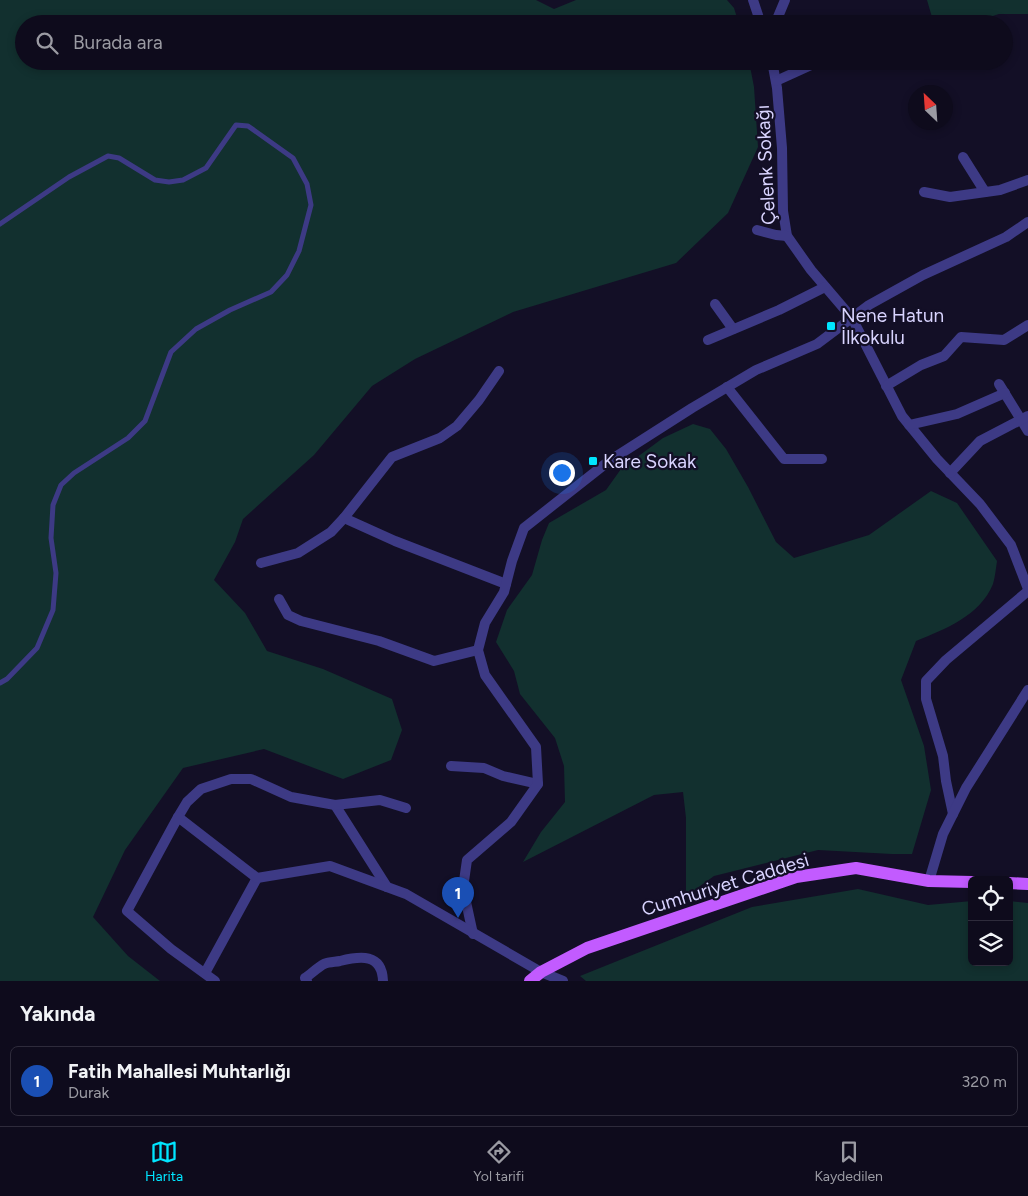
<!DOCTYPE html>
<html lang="tr">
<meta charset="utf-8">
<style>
:root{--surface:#0e0b1c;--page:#1c1929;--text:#f1f3f6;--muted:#9b9ba3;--line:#2e2b3b;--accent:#00e5ff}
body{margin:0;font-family:Figtree,sans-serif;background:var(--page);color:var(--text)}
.controls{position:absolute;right:15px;bottom:15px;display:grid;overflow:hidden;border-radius:8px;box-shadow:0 2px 8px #0003}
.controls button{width:45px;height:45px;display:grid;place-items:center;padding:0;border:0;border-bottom:1px solid var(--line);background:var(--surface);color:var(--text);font:25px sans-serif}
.compass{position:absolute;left:908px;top:85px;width:45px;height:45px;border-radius:50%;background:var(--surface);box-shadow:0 2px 8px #0003;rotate:335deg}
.you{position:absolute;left:561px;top:472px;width:18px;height:18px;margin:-12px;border:4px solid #fff;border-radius:50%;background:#1a73e8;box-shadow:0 0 0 8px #1a73e833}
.badge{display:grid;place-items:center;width:32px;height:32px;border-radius:50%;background:var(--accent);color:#fff;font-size:16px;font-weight:700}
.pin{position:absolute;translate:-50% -41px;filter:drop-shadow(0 1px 2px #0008)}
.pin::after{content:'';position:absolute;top:26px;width:18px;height:15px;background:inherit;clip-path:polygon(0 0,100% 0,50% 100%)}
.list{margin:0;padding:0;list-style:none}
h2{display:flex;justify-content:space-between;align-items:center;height:65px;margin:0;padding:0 20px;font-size:21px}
h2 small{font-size:16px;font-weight:400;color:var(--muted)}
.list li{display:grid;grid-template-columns:32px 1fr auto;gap:15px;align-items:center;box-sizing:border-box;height:70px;margin:0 10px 10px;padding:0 10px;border:1px solid var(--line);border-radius:8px}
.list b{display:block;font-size:19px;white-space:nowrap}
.list p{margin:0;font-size:16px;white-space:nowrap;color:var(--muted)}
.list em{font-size:16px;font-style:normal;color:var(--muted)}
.icon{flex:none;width:28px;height:28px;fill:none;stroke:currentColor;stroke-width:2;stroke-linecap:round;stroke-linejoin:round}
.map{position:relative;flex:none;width:1028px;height:981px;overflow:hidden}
.search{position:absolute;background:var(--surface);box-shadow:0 2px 8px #0003;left:15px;right:15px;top:15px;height:55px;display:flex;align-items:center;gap:12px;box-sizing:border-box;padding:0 18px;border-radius:28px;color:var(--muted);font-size:19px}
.sheet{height:145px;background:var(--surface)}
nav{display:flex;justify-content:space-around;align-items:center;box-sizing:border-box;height:70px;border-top:1px solid var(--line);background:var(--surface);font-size:14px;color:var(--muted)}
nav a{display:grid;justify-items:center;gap:2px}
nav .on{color:var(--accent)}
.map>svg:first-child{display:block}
.green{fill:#12302f}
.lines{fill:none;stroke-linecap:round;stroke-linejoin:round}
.service{stroke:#3d3a85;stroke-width:5}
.minor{stroke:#3d3a85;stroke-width:10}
.primary{stroke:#c25bff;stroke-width:12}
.poi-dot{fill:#00e5ff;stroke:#130f26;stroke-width:2}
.labels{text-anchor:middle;stroke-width:4.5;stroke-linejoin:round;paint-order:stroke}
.street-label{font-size:19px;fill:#d9d4ff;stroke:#130f26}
.poi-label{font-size:19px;fill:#d9d4ff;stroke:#130f26;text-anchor:start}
</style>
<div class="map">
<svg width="1028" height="981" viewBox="0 0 1028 981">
<rect width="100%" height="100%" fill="#130f26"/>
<g class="green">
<polygon points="0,0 536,0 554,9 576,0 727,0 734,8 739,24 24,24 24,61 749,61 754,87 758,147 728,213 676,263 513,312 415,359 372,386 314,455 243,519 235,542 214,580 245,613 267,651 323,669 392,699 402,730 391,760 343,779 264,749 183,768 125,850 93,917 128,956 160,981 0,981"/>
<polygon points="927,0 1028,0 1028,14 999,14 967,24 934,24"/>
<path d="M693,424L710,429L726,449L748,487L776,542L794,558L869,535L931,491L957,503L997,561C996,568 995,577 993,584C980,616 945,629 916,641L901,680L924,746L931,790L912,854H892L818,850L714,876L686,896V818L683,792L654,795L523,862L541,832L565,802L564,766L555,738L520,694L514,671L496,642L507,610L532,575L542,540L549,523L606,490L621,469L663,438Z"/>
<polygon points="858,889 928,905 972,901 972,962 1009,962 1009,901 1028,903 1028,981 586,981 580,976 752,907"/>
</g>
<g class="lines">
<polyline class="service" points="0,224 69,177 108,156 119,158 155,180 169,182 183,180 206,168 236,125 248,126 293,158 307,184 311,205 299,251 287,275 271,292 230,310 196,329 171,352 145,421 128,438 74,473 61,485 53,505 51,538 56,573 53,610 37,648 7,679 0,683"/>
<g class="minor">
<polyline points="753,0 761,24"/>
<polyline points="775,24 785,0"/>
<polyline points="772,61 777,88 782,148 783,211 787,236 811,270 852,318 902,416 937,459 980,504 1011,545 1028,589"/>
<polyline points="776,81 820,61"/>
<polyline points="963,157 985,192"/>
<polyline points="924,192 950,197 1000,190 1028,180"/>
<polyline points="757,230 776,235 787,236"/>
<polyline points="715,304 733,329"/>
<polyline points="708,340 779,310 825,287"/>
<polyline points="999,384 1028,431"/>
<polyline points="886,386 921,365 944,356 961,337 1004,340 1028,325"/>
<polyline points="727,387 784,459 822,459"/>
<polyline points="909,425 957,414 1005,393"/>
<polyline points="950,473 980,441 1028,416"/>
<polyline points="344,518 395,541 506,584"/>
<polyline points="261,563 298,553 331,532 344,518 392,457 440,438 457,426 479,400 499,371"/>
<polyline points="279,599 288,615 301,621 379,641 434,661 478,650"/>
<polyline points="451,766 484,768 503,776 538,784"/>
<polyline points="335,805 387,887"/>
<polyline points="953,814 946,781 943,756 926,699 926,681 946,660 1028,591"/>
<polyline points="178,817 187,802 201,789 231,779 251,779 291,797 335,805 380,800 406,808"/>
<polyline points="929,881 943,834 966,788 1028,690"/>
<polyline points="473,934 463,888 467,860 511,822 538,784 536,747 485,675 478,650 485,623 504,592 512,561 524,528 609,461 692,408 756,370 817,344 869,305 923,275 1006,237 1028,222"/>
<polyline points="205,973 257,878"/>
<polyline points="215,981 171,949 127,911 178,817 257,878 330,866 406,894 541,972 563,981"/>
<path d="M307,981L305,978C311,974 318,967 324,964C329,962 335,962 340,961C360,956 382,953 383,981"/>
</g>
<g class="primary">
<polyline points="1009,883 1028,884"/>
<polyline points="530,981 541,972 587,948 796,877 856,868 929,881 972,882"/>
</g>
</g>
<g class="poi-dot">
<rect x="826" y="321" width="10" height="10" rx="2.5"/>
<rect x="588" y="456" width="10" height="10" rx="2.5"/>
</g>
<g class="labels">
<g class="street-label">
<text transform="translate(765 165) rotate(-93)" y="7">Çelenk Sokağı</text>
<text transform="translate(725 884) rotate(-17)" y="7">Cumhuriyet Caddesi</text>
</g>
<g class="poi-label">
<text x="841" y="322">Nene Hatun<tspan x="841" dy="22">İlkokulu</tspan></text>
<text x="603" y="468">Kare Sokak</text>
</g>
</g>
</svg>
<div class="controls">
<button><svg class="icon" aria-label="locate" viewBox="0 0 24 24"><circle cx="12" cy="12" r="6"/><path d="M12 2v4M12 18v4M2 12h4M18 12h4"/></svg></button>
<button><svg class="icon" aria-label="layers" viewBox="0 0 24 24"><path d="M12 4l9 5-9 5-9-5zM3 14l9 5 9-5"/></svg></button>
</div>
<svg class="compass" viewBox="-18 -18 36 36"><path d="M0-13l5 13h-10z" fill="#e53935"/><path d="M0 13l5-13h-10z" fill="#9b9ba3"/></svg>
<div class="you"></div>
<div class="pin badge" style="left:458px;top:918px;background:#1a4fb4">1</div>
<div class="search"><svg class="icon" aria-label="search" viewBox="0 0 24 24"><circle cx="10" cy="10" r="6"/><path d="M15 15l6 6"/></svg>Burada ara</div>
</div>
<section class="sheet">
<h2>Yakında<small></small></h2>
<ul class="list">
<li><span class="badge" style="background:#1a4fb4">1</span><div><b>Fatih Mahallesi Muhtarlığı</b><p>Durak</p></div><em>320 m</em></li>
</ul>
</section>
<nav>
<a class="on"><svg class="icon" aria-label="map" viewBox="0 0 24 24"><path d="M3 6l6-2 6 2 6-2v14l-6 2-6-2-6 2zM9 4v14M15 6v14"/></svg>Harita</a>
<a><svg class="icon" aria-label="directions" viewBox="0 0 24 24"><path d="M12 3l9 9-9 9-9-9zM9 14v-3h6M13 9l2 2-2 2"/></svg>Yol tarifi</a>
<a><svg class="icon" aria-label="saved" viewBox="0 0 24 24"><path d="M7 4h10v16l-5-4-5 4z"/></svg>Kaydedilen</a>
</nav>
